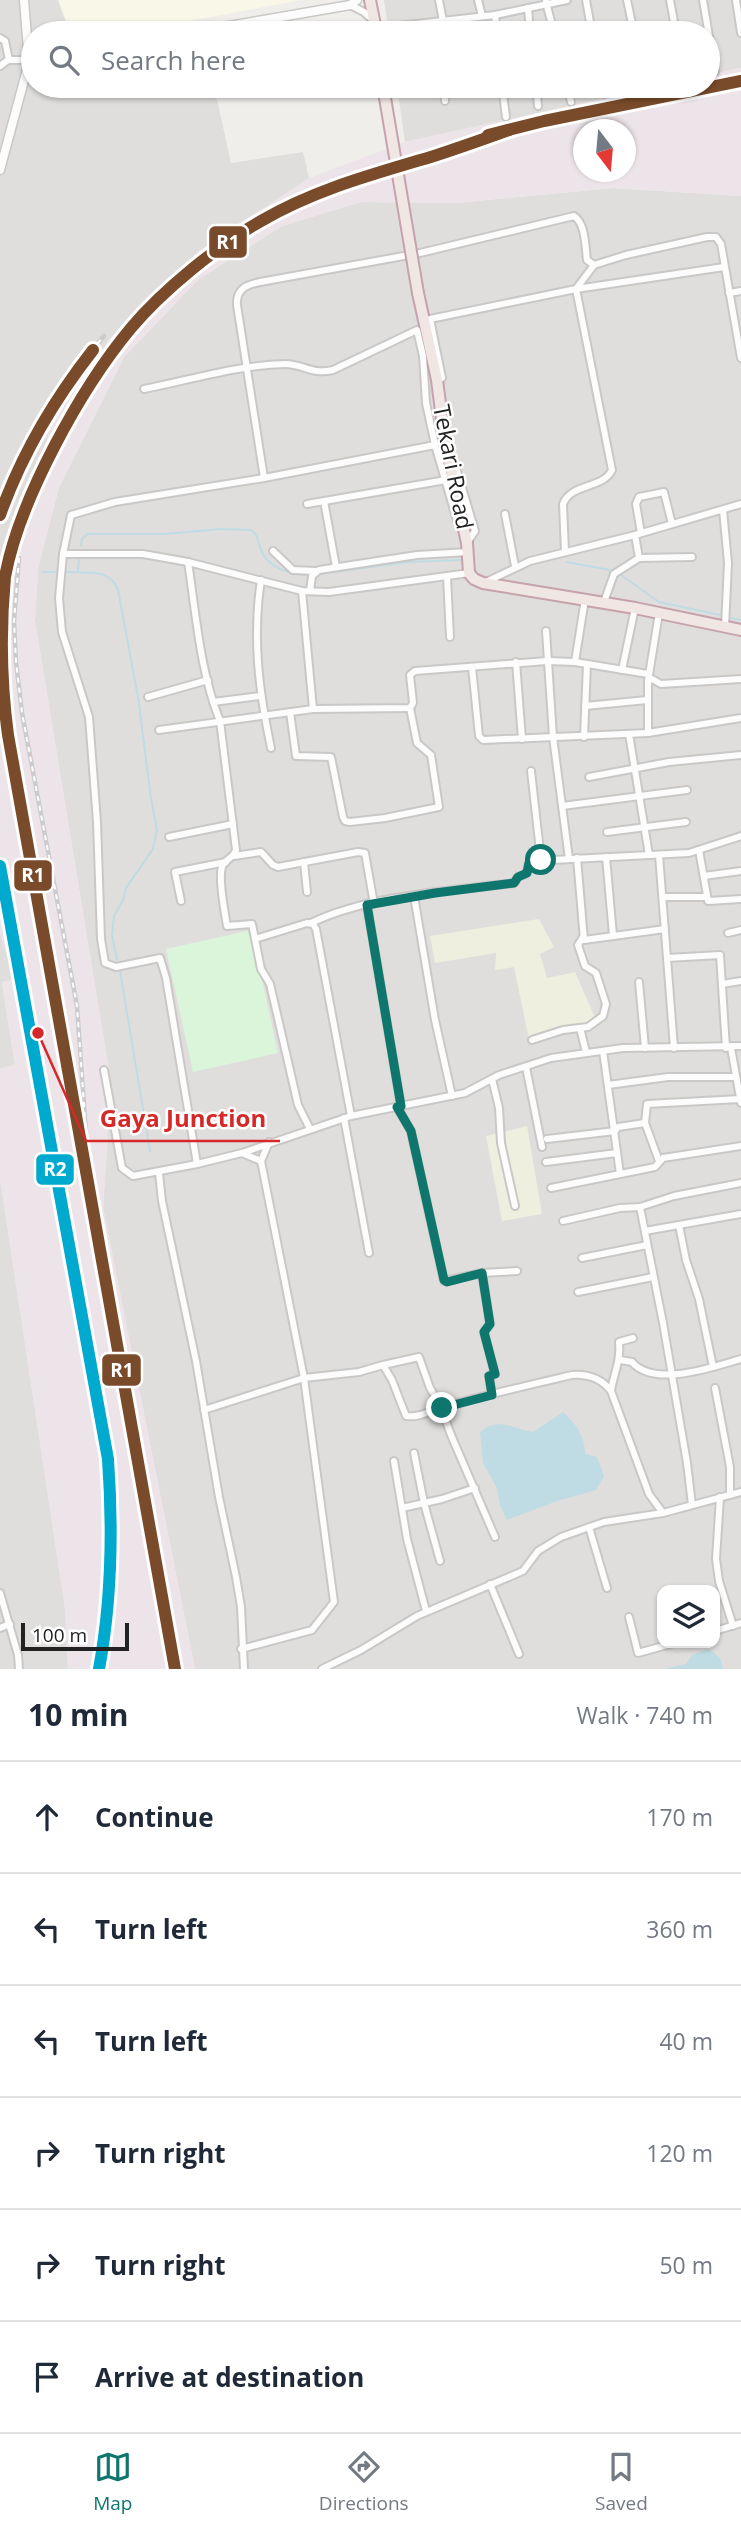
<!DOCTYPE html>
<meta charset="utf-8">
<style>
:root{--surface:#fff;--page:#f2f2f3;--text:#1f2937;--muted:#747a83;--line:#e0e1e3;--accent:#0f766e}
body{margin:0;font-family:"Open Sans",sans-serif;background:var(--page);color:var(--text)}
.controls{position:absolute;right:21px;bottom:21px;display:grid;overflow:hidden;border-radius:14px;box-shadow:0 2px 5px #0004}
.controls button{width:63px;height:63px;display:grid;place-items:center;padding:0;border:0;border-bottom:2px solid var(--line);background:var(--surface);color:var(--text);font:35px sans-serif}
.compass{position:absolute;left:573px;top:119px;width:63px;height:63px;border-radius:50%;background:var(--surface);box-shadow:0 2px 5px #0004;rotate:164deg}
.scale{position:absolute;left:21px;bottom:18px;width:108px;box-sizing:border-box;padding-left:7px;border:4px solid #222;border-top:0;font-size:19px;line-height:24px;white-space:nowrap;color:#222;-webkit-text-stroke:5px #fff;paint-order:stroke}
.stop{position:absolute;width:21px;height:21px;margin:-16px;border:5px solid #0f766e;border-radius:50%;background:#fff}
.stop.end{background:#0f766e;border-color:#fff;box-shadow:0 2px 7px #0008}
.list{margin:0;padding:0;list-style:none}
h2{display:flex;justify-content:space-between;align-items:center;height:91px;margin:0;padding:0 28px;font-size:30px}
h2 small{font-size:23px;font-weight:400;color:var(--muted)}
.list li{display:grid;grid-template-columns:46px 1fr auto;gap:21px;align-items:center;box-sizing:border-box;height:112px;padding:0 28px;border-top:2px solid var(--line)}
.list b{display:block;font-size:26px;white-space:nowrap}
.list em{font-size:23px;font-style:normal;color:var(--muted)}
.icon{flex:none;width:38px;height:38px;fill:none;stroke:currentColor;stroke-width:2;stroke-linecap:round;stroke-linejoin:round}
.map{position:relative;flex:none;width:741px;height:1669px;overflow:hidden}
.search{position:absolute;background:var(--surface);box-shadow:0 2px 5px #0004;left:21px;right:21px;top:21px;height:77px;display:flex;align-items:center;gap:18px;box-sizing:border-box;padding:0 24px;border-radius:38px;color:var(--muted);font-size:26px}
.sheet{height:763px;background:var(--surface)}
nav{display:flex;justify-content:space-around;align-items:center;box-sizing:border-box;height:98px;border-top:2px solid var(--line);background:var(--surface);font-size:19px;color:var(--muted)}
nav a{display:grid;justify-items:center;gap:4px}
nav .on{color:var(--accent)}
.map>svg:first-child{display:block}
.residential{fill:#dfdedc;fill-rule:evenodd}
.industrial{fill:#ede4e9;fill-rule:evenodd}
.education{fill:#f8f7e8}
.farmland{fill:#efefdf}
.park{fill:#daf5da}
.water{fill:#bfdbe3}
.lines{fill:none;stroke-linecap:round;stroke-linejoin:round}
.stream{stroke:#bfdbe3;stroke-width:2}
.minor-casing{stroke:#c9c8c7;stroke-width:10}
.tertiary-casing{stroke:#c9c8c7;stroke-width:11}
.trunk-casing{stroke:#c5a2ac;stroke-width:14}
.minor{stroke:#fdfcfc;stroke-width:6}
.tertiary{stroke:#fdfcfc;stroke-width:8}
.trunk{stroke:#f0e6e4;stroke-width:10}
.rail-casing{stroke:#ccc;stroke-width:4.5}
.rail{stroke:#fff;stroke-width:2;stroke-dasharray:5;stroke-linecap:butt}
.trunk-bridge-casing{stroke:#c5a2ac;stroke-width:14;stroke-linecap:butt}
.trunk-bridge{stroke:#f0e6e4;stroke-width:10}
.rail-1-casing{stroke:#fff;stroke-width:18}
.rail-2-casing{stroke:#fff;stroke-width:18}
.rail-1{stroke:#7a4b2a;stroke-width:12}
.rail-2{stroke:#00a9ce;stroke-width:12}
.route{stroke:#0f766e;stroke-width:9}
.labels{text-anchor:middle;stroke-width:5;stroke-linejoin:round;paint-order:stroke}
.street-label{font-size:23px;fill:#222;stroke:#fff}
.leader{fill:none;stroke:#d62828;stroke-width:2.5}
.callout-dot{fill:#d62828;stroke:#fff;stroke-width:2.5}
.callout-label{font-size:24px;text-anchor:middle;font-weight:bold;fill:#d62828;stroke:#fff;stroke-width:5;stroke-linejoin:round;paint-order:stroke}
.line-badge{stroke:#fff;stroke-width:2.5}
.badge-label{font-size:19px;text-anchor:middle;font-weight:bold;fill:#fff}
</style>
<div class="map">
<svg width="741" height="1669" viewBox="0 0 741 1669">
<rect width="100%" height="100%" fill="#f0eeeb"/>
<g class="residential">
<polygon points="0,0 67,0 72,33 33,33 33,86 214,86 231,163 303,152 309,178 199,251 26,497 0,574"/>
<polygon points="384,0 741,0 741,68 708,75 708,33 389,33"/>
<polygon points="397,86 660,86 405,142"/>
<path d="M613,188L741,196V1669H195L103,1208L111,1083L35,621L38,568L59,487L124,357L199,279L282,226L361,202L456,203ZM662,1590H715V1643H662Z"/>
<polygon points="0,871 14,979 2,983 15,1065 0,1069"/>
<polygon points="0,1178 65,1608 68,1669 0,1669"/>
</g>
<path class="industrial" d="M741,68V196L613,188L456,203L361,202L282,226L199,279L124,357L59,487L38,568L35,621L111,1083L103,1208L195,1669H68L65,1608L0,1178V1069L15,1064L2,982L14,979L0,934V574L56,412L112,336L199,251L309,178L405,142L660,86H708V75ZM584,130H626V172H584Z"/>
<polygon class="education" points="58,0 301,0 126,33 70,33"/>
<g class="farmland">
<polygon points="539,919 554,947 540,954 547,978 575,972 596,1020 529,1039 514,967 495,970 496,953 435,963 430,936"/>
<polygon points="527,1126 542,1214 502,1221 486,1136"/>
</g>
<polygon class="park" points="251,930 278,1053 193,1072 166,949"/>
<g class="water">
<path d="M563,1412C576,1424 585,1436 585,1454L597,1457L604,1476L596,1490L557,1501L507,1520L500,1505L497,1488L483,1463L480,1432C498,1417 512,1428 533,1432Z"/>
<polygon points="709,1649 720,1658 723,1669 665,1669 686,1664 692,1655"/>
</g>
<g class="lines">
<g class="stream">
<path d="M81,545L82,539L87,534H164L221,529L251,530C260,536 257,545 263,554C272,569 291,574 307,575"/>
<polyline points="567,562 610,570"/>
<polyline points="78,571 79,560"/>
<polyline points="43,572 56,572"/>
<path d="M66,572C86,573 110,568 118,590L138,697L151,798L157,830L153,849L126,888L123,900L114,916L112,935L117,960"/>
<polyline points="319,574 409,562 461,560"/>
<polyline points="621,575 659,602 720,615"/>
<polyline points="731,618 741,620"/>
<polyline points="120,971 150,1151"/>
</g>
<defs>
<g id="minor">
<polyline points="439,0 443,21"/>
<polyline points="478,0 482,16"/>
<polyline points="586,0 592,33"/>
<polyline points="627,0 634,33"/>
<polyline points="670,0 676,33"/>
<polyline points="703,0 715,72"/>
<polyline points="736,0 741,33"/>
<polyline points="546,2 554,33"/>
<polyline points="350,5 364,12 381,28 495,15 567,0"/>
<polyline points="528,8 530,33"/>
<polyline points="495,15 497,33"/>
<polyline points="0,38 5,41 9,60"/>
<polyline points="0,66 8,60 29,60"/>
<polyline points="444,86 445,101"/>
<polyline points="502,86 506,117"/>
<polyline points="536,86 538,106"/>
<polyline points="567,86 571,102"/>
<polyline points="602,86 604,94"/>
<polyline points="643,86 643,87"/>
<polyline points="729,293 741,291"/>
<polyline points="442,378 430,319 576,289 724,267"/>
<path d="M144,389C190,380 238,365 285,364C304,364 311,375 333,370L417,330L423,356L426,403L435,445"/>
<polyline points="454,461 475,531 467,543"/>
<polyline points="324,501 336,567"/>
<polyline points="307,504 446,480"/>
<polyline points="723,510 728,563 725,627"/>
<polyline points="505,514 515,566"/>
<path d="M459,527L435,445L264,478L237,305C236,289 246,285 260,282L420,253L574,216C586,224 585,247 587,260L594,265L626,255L707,237H716L721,244L741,358"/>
<polyline points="641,533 636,504 639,497 664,492 672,524"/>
<polyline points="273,551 293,570 316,571"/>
<path d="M565,552L563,504C571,483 603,489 612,470L576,289L594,265"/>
<polyline points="63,554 143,554 188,562 302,591 329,592 469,573"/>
<polyline points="639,558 692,557"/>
<path d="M188,562C196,614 200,672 220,721L236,850C234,858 225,859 222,867C218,879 225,914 227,926L252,924L255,939"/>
<polyline points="447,577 450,637"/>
<path d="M261,580C252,638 259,691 271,748"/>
<polyline points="486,582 530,561 635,535 741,504"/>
<polyline points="302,591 313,709"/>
<polyline points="310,591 312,576 319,570 417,555 468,552"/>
<polyline points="604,602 614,574 639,558 635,535"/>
<polyline points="546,631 553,737 569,859"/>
<polyline points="516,662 522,739"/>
<polyline points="575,662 585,599"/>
<polyline points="472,667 479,736 483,740 648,733 741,718"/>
<polyline points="622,670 635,608"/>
<polyline points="648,681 652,679 661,684 741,679"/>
<polyline points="148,697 208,680"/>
<polyline points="213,702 260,696"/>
<polyline points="585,706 647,700"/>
<polyline points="290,712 296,756 331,757 343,817 345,821 350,822 385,818 439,807 431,755 417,743 410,708"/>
<polyline points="159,730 313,709 410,708 413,703 410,675 415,671 547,661 575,662 648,674"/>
<polyline points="648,733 648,681 659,613"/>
<polyline points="629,734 649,855"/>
<polyline points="584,737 587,664"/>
<polyline points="531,771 541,860"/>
<polyline points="589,777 669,762 741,755"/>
<polyline points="562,806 687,790"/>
<polyline points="607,832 686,822"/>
<polyline points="169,837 233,824"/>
<polyline points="699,850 708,901 741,899"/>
<polyline points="659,855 674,1048"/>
<polyline points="234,856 261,852 273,865 278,867 358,852 365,853 374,904"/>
<polyline points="606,857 613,935"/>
<polyline points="577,858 584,940 665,929"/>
<polyline points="304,862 307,892"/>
<polyline points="704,876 741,871"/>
<polyline points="414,896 435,1020 452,1096"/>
<polyline points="663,897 707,897"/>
<polyline points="181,901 175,872 226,862"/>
<polyline points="367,905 401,1106"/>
<path d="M311,923C369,895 450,891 514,883L518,877L526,874L529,863L533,861L689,853L741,836"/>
<polyline points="728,933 741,930"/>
<polyline points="667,958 720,955 726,1048"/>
<polyline points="639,982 645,1048"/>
<polyline points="722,984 741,981"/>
<polyline points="580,1028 586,1052"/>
<polyline points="532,1040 563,1030 588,1027 603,1016 606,1004 596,973 585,966 578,945 583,937"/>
<polyline points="731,1048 741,1103"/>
<polyline points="603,1051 620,1174"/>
<polyline points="526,1067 542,1147"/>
<polyline points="104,1070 122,1168 133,1176 197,1164 242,1153 261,1161"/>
<polyline points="492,1079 499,1108 501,1143 515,1206"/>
<polyline points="608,1085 668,1077 736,1077"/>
<polyline points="397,1107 411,1131 444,1281 482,1273 517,1271"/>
<polyline points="344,1118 369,1253"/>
<polyline points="310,1129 298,1105 270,984 261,969 255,939 307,923 313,924 316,929 351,1116"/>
<polyline points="547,1139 615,1131 618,1127 645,1123"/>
<polyline points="242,1153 351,1116 465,1093 499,1075 551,1058 623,1048 741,1046"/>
<polyline points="659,1161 645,1123 647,1104 740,1099"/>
<polyline points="546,1162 617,1153"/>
<polyline points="197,1164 166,978 160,958 116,967 105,963 101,939 97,822 89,717 62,632 59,598 63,554 71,515 115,502 264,478"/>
<polyline points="159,1173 162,1201 196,1361 219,1497 236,1577 241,1607 244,1669"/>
<polyline points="551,1188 655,1167 663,1158 741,1146"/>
<polyline points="640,1207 663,1323 687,1463 692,1505"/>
<polyline points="563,1221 620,1208 640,1207 674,1196 741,1183"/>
<polyline points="679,1225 686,1260 699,1299 713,1367"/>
<polyline points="645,1231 741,1214"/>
<polyline points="582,1258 647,1245"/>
<polyline points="482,1273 490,1324 484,1332 495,1374 489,1376 492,1395"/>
<polyline points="578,1292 653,1277"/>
<path d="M620,1360L632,1362C654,1388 713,1367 741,1359"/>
<polyline points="383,1365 419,1357 430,1388 440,1405 451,1435 495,1537"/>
<polyline points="715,1388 730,1467 730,1495"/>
<path d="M611,1391C614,1372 621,1361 619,1342L633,1338"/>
<path d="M204,1410L304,1378L359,1372L383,1365L392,1380L406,1416C419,1418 430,1411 443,1407C485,1395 529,1385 572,1375C588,1374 601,1378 611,1391L649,1494L663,1513L741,1492"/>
<polyline points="414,1453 424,1503 440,1561"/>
<polyline points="394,1461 407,1539 426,1611"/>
<polyline points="720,1497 716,1559 719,1581 733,1626"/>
<polyline points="402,1508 442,1499 475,1488"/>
<polyline points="589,1527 607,1588"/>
<polyline points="490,1584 519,1654"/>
<polyline points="0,1593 18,1655 19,1669"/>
<polyline points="629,1617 638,1653 674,1643"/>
<polyline points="0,1628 10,1624"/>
<polyline points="715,1631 741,1623"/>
<polyline points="241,1649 312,1630 334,1602 304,1378 261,1161 269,1142"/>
<polyline points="322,1669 361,1650 417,1616 523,1571 538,1551 561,1537 604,1522 663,1513"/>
</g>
<g id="tertiary">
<polyline points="188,33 350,5 357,0"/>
<polyline points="0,170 29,62 24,0"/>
</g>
<g id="trunk">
<polyline points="370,0 374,20"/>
<polyline points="418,293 437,380 445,442 467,543 469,573 474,579 483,583 635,608 741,630"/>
</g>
</defs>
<use href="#minor" class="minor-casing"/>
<use href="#tertiary" class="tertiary-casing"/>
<use href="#trunk" class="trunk-casing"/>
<use href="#minor" class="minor"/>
<use href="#tertiary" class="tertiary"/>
<use href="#trunk" class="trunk"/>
<defs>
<g id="rail">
<polyline points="46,405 104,336"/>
<polyline points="19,558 14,621 16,662 22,713 77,1006 86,1133"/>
<path d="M107,1283L4,707C0,663 0,619 6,575C18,513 49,456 81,402C97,376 112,350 131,327C165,288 216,246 261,220C316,189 374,174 434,156C459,148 484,138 509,130"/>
</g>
</defs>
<use href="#rail" class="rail-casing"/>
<use href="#rail" class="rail"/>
<defs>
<g id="trunk-bridge">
<polyline points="374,20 376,33"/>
<polyline points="383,86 418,293"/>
</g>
</defs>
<use href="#trunk-bridge" class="trunk-bridge-casing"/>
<use href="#trunk-bridge" class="trunk-bridge"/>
<defs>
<g id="rail-1">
<polyline points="488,135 544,121 741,81"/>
<path d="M0,515C22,453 53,401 93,350"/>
<path d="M175,1669L8,735C1,683 0,630 5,577C19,500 81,388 131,328C163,290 217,246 261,221C316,189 374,174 434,156C459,148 484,139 509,130"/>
</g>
<path id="rail-2" d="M0,866L108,1459C113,1530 112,1599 99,1669"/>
</defs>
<use href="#rail-1" class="rail-1-casing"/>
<use href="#rail-2" class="rail-2-casing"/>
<use href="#rail-1" class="rail-1"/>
<use href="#rail-2" class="rail-2"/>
</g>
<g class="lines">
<polyline class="route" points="442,1408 492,1395 489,1376 495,1374 484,1332 490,1324 482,1273 447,1282 444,1280 411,1131 397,1107 401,1106 367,905 435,893 514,883 518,877 527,873 529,863 541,860"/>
</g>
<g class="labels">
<g class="street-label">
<text transform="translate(453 467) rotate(79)" y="8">Tekari Road</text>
</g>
</g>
<path class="leader" d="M38 1033L86 1141H280"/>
<circle class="callout-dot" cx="38" cy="1033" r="7"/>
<g class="callout-label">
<text x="183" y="1127">Gaya Junction</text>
</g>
<g class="line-badge">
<rect x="208" y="225" width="40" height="34" rx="7" fill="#7a4b2a"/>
<rect x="13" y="859" width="40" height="33" rx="7" fill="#7a4b2a"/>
<rect x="35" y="1153" width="40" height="33" rx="7" fill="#00a9ce"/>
<rect x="101" y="1353" width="41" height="34" rx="7" fill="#7a4b2a"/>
</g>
<g class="badge-label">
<text x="228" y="249">R1</text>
<text x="33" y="882">R1</text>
<text x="55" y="1176">R2</text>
<text x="122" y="1377">R1</text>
</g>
</svg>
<div class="controls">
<button><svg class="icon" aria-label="layers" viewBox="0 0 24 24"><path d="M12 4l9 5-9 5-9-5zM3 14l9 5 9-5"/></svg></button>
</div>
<svg class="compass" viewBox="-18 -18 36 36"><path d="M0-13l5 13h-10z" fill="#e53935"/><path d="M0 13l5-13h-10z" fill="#747a83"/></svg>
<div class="scale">100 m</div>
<div class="stop" style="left:541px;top:860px"></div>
<div class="stop end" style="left:442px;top:1408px"></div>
<div class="search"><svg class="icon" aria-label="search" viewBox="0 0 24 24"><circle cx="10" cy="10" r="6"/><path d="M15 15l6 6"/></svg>Search here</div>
</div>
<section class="sheet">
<h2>10 min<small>Walk · 740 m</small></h2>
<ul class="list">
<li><svg class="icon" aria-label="ahead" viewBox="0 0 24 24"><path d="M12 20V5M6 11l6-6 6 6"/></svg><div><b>Continue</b></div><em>170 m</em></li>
<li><svg class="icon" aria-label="left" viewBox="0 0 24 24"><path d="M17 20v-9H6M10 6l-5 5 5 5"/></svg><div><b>Turn left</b></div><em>360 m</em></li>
<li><svg class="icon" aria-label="left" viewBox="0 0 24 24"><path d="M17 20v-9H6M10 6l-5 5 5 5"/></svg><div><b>Turn left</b></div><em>40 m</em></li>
<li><svg class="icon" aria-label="right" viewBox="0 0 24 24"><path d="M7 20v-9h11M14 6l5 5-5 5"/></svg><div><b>Turn right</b></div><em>120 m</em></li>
<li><svg class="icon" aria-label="right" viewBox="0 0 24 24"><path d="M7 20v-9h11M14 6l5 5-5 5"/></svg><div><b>Turn right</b></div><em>50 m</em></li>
<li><svg class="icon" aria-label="arrive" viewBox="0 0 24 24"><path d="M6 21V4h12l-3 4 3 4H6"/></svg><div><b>Arrive at destination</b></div></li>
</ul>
</section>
<nav>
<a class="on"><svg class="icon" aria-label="map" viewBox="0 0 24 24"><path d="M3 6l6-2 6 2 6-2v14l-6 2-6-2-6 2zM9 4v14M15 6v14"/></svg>Map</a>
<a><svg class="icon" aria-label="directions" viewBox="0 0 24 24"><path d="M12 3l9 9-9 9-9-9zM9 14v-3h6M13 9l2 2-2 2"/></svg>Directions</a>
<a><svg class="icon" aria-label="saved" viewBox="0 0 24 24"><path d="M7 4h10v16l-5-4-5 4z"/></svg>Saved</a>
</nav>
